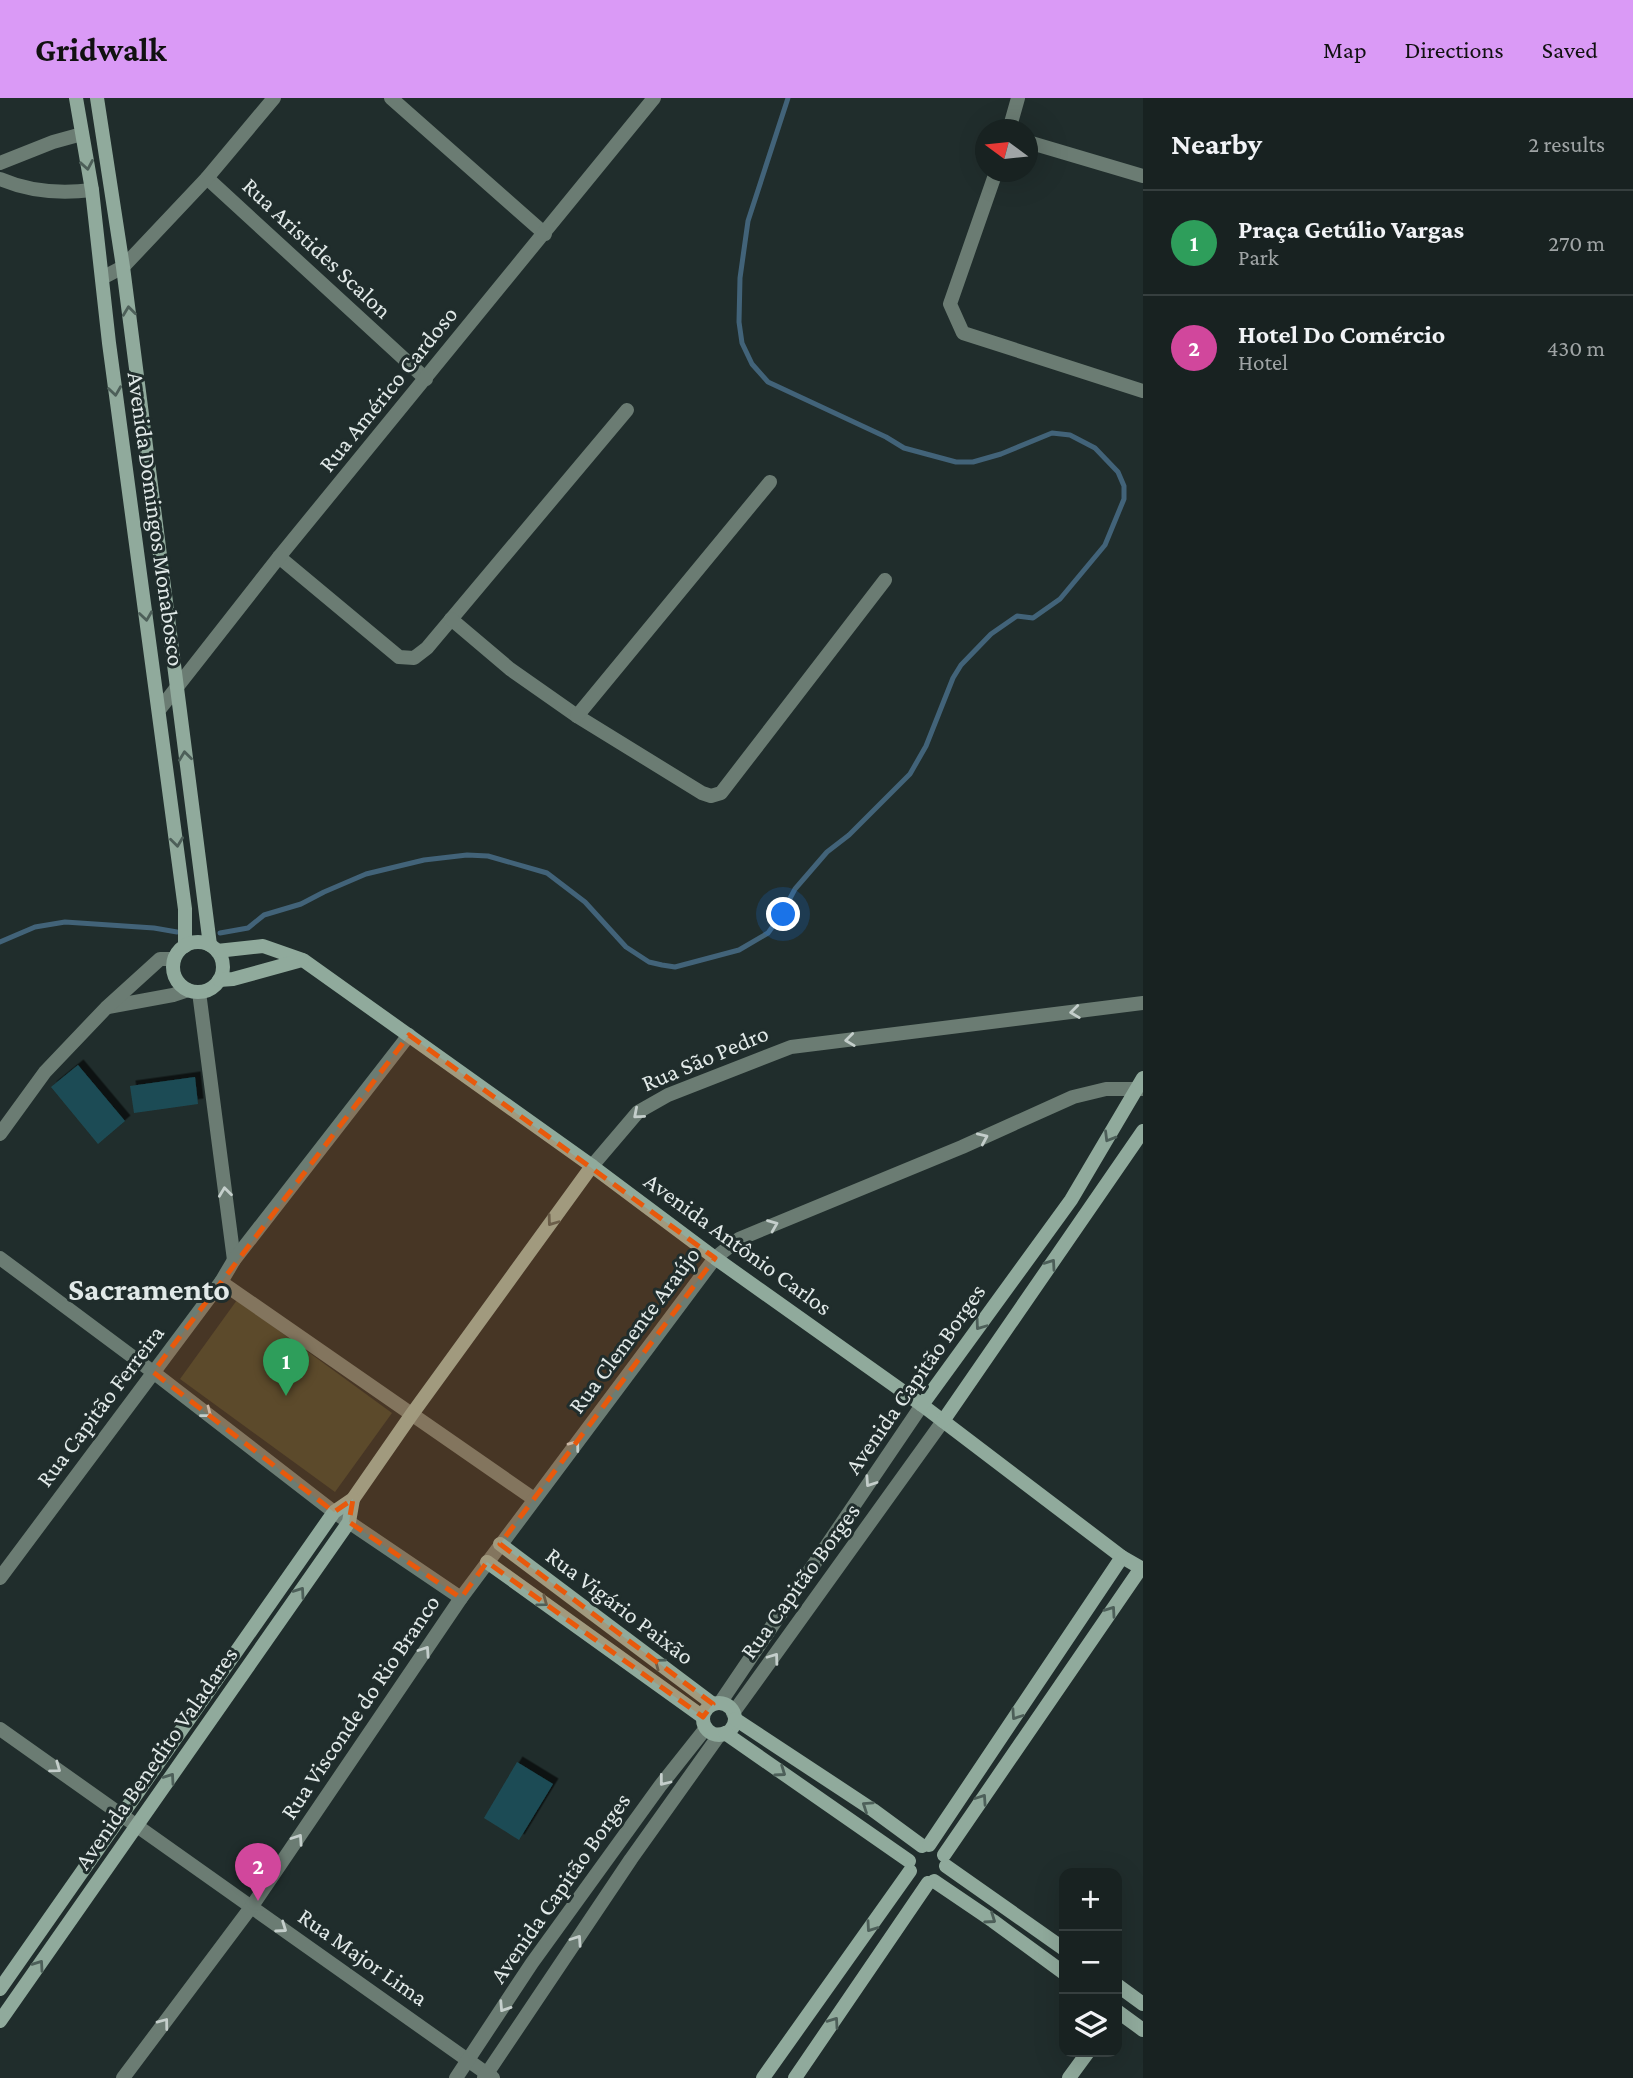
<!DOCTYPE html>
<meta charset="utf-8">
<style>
:root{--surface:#182221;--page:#252f2e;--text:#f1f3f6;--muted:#9fa4a5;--line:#363f3f;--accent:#da9af6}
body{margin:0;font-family:"Crimson Pro",serif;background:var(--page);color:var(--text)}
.controls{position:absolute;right:21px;bottom:21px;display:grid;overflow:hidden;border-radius:14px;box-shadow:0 7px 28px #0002}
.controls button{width:63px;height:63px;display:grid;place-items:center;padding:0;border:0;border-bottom:2px solid var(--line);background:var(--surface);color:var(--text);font:35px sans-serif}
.compass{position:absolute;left:975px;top:21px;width:63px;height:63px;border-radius:50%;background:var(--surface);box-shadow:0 7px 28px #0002;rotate:285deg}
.you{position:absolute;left:784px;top:817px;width:24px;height:24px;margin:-18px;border:5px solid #fff;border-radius:50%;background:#1a73e8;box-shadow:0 0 0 10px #1a73e833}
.badge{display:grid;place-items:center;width:46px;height:46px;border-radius:50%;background:var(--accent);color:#fff;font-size:23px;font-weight:700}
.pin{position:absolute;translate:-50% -58px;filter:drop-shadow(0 2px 4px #0008)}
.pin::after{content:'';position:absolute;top:37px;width:24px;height:21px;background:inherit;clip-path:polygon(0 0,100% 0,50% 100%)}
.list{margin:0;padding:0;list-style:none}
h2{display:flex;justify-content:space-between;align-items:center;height:91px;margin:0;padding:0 28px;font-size:30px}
h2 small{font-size:23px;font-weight:400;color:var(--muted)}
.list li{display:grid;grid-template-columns:46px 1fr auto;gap:21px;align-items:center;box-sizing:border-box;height:105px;padding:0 28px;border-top:2px solid var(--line)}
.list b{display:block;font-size:26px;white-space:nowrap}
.list p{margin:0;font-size:23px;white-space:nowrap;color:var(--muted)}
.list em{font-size:23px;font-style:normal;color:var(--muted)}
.icon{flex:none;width:38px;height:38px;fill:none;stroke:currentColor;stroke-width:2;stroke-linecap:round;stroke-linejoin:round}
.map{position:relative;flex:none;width:1143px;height:1980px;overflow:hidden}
header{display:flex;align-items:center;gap:42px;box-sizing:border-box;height:98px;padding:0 35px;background:var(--accent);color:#111}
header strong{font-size:33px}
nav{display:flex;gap:38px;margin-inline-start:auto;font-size:24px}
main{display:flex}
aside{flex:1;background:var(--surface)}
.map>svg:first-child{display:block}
.green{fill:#3a4634}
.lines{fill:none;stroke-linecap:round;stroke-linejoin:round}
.stream{stroke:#426379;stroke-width:5}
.building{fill:#1d4c55;filter:url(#shadow)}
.street{stroke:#6b7c73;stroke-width:14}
.secondary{stroke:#90aa9c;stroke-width:14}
.oneway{stroke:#4d5f59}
.oneway2{stroke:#c4cecb}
.marked{fill:#e8590c;fill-opacity:0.2;stroke:#e8590c;stroke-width:5;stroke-dasharray:14 9;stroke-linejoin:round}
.labels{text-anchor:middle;stroke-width:6;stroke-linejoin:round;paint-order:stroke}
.street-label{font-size:24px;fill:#e1e9e8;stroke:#202d2c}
.district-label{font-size:32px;font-weight:bold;fill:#e1e9e8;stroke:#202d2c}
</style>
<header>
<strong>Gridwalk</strong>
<nav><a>Map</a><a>Directions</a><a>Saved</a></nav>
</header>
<main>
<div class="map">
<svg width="1143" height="1980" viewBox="0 0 1143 1980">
<defs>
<filter id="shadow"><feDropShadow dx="5.5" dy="-5.5" stdDeviation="0" flood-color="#0009"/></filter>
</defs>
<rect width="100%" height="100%" fill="#202d2c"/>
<polygon class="green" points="237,1202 392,1315 335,1394 180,1281"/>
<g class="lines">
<g class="stream">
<polyline points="220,835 248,830 264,817 301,806 324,794 366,776 424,762 467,757 488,758 547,775 585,804 626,849 649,864 662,867 675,869 739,852 768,835 781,817 795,791 827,754 849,737 910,676 926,648 953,580 961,567 991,536 1017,518 1033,520 1060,501 1105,447 1124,401 1124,388 1118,374 1095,350 1070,337 1052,335 1001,356 973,364 956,364 904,350 886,339 768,284 752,266 742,245 739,224 740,180 748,123 788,0"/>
<polyline points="0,844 35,829 65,824 154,830 177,834"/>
</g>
</g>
<g class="building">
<polygon points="78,967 125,1023 98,1046 51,989"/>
<polygon points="195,979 198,1006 134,1015 130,988"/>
<polygon points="517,1664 553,1686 519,1742 484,1720"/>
</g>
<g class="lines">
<g class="street">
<polyline points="391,0 545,136"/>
<polyline points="1009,32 1018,0"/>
<polyline points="1028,44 1143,78"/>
<polyline points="0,65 53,44 82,36"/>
<polyline points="996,74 950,206 963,235 1143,293"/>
<polyline points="207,80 426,281"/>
<path d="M0,81C30,94 60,96 92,92"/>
<polyline points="102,180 123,169 207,80 274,0"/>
<polyline points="279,459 399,559 414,560 427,550 627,312"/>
<polyline points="451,521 510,571 577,618 702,695 711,698 721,695 885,482"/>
<polyline points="159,612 279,459 654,0"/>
<polyline points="577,618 770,384"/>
<polyline points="199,894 234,1162"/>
<polyline points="108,909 173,897 188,892"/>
<polyline points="0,1036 45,974 106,910 160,861 174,861"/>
<polyline points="592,1068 638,1014 668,997 791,949 1143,905"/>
<polyline points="0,1160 153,1274 334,1414 461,1500"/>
<polyline points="221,1184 534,1401"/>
<polyline points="0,1480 221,1184 234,1162 409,937"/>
<polyline points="720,1605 922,1307"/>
<polyline points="733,1615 943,1323"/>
<polyline points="0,1631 493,1980"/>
<polyline points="123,1980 252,1808 461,1500 715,1160 739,1141 962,1049 1073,999 1106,991 1143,991"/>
<polyline points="456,1980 532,1865 660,1688 706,1630"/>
<polyline points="484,1980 631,1761 720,1636"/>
</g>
<g class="secondary">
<polyline points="76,0 92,92 109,245 185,811 185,848"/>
<polyline points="97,0 123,169 210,847"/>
<circle cx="198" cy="869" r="25"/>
<polyline points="217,853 263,848 303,862 592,1068 715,1160 922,1307 1122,1459 1141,1470 944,1757"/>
<polyline points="219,882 233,881 302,862"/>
<polyline points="922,1307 1071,1102 1143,980"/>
<polyline points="943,1323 1143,1033"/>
<polyline points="500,1446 713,1606"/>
<polyline points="487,1464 703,1619"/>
<circle cx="719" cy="1621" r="16"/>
<polyline points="735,1621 873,1712 922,1748"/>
<polyline points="725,1635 909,1763"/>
<polyline points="929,1747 1122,1459"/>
<polyline points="946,1768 1064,1851"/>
<polyline points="934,1783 993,1823 1064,1875"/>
<polyline points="1117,1887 1143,1906"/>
<polyline points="0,1891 334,1414 353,1401 412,1316 592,1068"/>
<polyline points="1117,1913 1143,1932"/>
<polyline points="0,1923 349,1424 353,1401"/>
<polyline points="763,1980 910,1773"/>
<polyline points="795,1980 928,1785"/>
<polyline points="1069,1980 1088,1954"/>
</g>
</g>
<defs><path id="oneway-chevron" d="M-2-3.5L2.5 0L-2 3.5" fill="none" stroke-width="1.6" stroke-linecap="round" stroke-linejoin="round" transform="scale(1.75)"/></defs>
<g class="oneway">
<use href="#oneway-chevron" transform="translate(87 67) rotate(80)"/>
<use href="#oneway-chevron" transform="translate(129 213) rotate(-97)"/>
<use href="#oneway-chevron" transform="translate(115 293) rotate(82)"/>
<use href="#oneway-chevron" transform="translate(146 518) rotate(82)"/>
<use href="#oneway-chevron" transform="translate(185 658) rotate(-97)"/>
<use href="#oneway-chevron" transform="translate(177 744) rotate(83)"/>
<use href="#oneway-chevron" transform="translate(1109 1039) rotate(121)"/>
<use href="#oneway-chevron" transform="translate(552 1123) rotate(126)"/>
<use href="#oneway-chevron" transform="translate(1051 1166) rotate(-55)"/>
<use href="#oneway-chevron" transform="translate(980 1227) rotate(126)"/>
<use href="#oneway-chevron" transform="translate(300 1494) rotate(-55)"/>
<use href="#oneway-chevron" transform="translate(543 1504) rotate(36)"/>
<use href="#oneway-chevron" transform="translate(1111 1513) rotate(-55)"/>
<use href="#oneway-chevron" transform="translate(659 1565) rotate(-143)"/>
<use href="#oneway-chevron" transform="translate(1016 1617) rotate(124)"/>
<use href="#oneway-chevron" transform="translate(781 1674) rotate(35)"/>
<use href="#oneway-chevron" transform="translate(170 1680) rotate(-55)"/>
<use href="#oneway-chevron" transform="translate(982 1701) rotate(-56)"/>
<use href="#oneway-chevron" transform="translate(867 1708) rotate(-146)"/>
<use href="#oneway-chevron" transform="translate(991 1821) rotate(35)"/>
<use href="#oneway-chevron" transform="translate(871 1829) rotate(125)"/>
<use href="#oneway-chevron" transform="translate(39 1867) rotate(-55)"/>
<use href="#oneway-chevron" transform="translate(834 1924) rotate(-55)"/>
</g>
<g class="oneway2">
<use href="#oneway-chevron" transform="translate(1075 914) rotate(173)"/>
<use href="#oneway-chevron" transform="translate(850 942) rotate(173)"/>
<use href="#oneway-chevron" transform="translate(638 1016) rotate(139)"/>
<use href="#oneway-chevron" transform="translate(983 1040) rotate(-24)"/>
<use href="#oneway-chevron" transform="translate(225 1094) rotate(-97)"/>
<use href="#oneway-chevron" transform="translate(773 1127) rotate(-22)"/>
<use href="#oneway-chevron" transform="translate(207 1315) rotate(38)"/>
<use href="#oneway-chevron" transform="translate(575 1347) rotate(-53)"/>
<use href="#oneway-chevron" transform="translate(870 1384) rotate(124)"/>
<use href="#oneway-chevron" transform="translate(425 1553) rotate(-56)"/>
<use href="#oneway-chevron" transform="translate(774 1560) rotate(-54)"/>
<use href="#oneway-chevron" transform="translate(56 1670) rotate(36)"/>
<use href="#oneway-chevron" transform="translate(664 1683) rotate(128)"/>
<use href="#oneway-chevron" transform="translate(298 1741) rotate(-56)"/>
<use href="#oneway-chevron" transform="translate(282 1830) rotate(35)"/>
<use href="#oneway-chevron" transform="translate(577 1842) rotate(-56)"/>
<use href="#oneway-chevron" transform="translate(504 1909) rotate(123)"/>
<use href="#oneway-chevron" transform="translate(164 1925) rotate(-53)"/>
</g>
<path class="marked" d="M409,937L715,1160L500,1446L713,1606L703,1619L487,1464L461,1500L349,1424L353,1401L334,1414L153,1274Z"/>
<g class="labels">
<g class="street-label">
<text transform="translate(317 150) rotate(43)" y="8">Rua Aristides Scalon</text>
<text transform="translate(388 291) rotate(-51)" y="8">Rua Américo Cardoso</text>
<text transform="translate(156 421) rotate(82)" y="8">Avenida Domingos Monabosco</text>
<text transform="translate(705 960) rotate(-23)" y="8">Rua São Pedro</text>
<text transform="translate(738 1146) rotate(36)" y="8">Avenida Antônio Carlos</text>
<text transform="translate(634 1232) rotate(-53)" y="8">Rua Clemente Araújo</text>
<text transform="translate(915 1281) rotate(-55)" y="8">Avenida Capitão Borges</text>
<text transform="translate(100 1308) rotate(-53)" y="8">Rua Capitão Ferreira</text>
<text transform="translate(800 1483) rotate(-54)" y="8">Rua Capitão Borges</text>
<text transform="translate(620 1508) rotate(37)" y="8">Rua Vigário Paixão</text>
<text transform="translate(360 1609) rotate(-56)" y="8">Rua Visconde do Rio Branco</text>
<text transform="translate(156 1660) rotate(-55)" y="8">Avenida Benedito Valadares</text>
<text transform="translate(560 1790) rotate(-55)" y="8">Avenida Capitão Borges</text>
<text transform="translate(363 1859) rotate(35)" y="8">Rua Major Lima</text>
</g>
<g class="district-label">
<text x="149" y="1202">Sacramento</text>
</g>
</g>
</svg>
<div class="controls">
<button>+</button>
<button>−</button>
<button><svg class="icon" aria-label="layers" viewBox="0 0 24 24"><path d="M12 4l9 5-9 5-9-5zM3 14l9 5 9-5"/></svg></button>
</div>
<svg class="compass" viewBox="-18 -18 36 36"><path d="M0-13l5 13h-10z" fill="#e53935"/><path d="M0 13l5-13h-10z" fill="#9fa4a5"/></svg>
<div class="you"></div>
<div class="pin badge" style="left:286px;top:1298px;background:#2e9e5b">1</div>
<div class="pin badge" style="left:258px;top:1803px;background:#d1479c">2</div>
</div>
<aside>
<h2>Nearby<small>2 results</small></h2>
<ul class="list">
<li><span class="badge" style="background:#2e9e5b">1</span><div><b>Praça Getúlio Vargas</b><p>Park</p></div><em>270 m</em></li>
<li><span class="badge" style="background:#d1479c">2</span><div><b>Hotel Do Comércio</b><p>Hotel</p></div><em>430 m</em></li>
</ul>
</aside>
</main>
